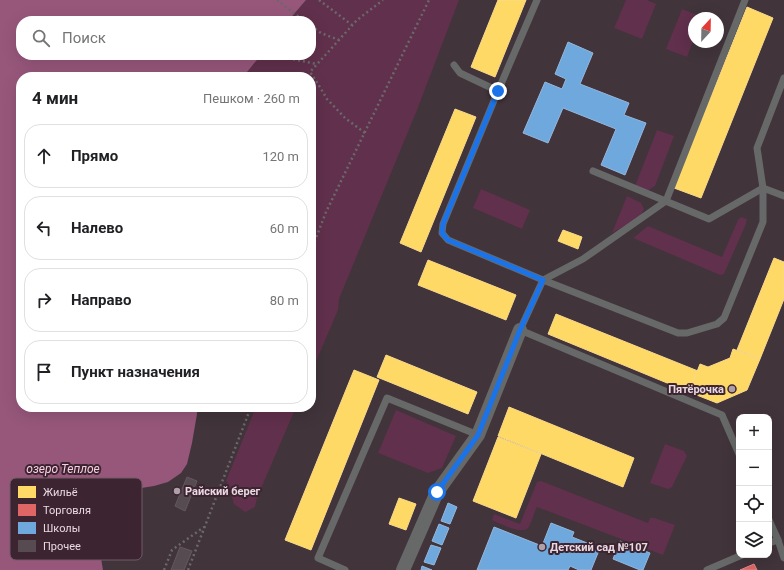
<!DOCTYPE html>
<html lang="ru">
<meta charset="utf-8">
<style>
:root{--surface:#fff;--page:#f2f2f2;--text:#202124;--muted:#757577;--line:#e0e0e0}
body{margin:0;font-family:Roboto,sans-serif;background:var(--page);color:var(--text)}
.controls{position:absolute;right:12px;bottom:12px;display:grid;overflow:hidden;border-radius:8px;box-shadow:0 4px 16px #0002}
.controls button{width:36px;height:36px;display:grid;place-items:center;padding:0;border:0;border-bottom:1px solid var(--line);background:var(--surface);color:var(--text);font:20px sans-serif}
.compass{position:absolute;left:688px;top:12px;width:36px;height:36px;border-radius:50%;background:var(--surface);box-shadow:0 4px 16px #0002;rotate:22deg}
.stop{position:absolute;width:12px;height:12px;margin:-9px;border:3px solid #1a73e8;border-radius:50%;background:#fff}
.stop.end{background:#1a73e8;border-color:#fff;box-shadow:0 1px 4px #0008}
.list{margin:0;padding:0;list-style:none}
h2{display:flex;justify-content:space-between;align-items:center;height:52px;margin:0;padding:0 16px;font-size:17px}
h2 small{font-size:13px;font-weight:400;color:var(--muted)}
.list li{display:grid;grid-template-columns:26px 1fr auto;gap:12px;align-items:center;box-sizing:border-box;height:64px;margin:0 8px 8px;padding:0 8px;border:1px solid var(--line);border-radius:16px}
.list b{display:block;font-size:15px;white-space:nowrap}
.list em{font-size:13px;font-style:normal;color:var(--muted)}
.icon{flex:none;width:22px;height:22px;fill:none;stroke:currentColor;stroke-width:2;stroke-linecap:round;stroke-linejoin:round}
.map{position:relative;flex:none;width:784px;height:570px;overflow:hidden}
.search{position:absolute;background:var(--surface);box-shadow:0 4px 16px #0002;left:16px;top:16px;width:300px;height:44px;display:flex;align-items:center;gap:10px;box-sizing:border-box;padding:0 14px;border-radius:16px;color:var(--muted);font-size:15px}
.panel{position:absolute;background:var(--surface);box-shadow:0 4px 16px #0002;left:16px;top:72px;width:300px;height:340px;border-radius:16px}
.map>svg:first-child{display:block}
.green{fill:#61304c}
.water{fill:#97577b}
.homes{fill:#ffd966;stroke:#f9d98b}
.shops{fill:#e06666;stroke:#e3888b}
.schools{fill:#6fa8dc;stroke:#94b7de}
.building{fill:#564b50;stroke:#64585e}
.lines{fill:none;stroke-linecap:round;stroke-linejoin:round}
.path{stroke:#6a686a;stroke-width:2.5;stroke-dasharray:2 3;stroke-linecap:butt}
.service{stroke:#676969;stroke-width:7}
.minor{stroke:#676969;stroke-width:14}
.route{stroke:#1a73e8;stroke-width:5}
.poi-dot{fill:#af9fa7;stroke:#3c2431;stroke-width:1.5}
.labels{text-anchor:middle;stroke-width:4;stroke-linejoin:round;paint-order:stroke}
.poi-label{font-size:11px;font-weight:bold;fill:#ead9e1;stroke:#3c2431;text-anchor:start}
.water-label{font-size:12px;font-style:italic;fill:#f8cee3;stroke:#3c2431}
.key{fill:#3c2431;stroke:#705a66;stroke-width:1}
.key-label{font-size:11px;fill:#ead9e1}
</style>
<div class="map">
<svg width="784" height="570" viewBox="0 0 784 570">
<rect width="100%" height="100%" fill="#41343b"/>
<g class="green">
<polygon points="306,0 459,0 417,110 339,299 338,310 311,373 311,77 243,77 261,55 311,55 311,21 288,21"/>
<polygon points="626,0 647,0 656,4 642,39 614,28"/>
<polygon points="682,9 702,17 702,18 694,18 694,38 687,57 666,49"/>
<polygon points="657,130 674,136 655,186 647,191 635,186"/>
<polygon points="481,189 530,210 522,229 473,208"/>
<polygon points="627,196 641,203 644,209 640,217 612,233"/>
<polygon points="741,217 747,219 746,224 724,274 720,275 633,238 648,226 722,257 738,220"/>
<polygon points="256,407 296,407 257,498 255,507 245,512 234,504 228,484 226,481"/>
<polygon points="396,410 456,436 442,468 428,473 378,453"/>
<polygon points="665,444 684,451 687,456 672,487 668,489 650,483"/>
<path d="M541,481L648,523L650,518H654L675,525L663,555L537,507C534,512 532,523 528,528C522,535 499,523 492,520L494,514L520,524L537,482Z"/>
</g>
<polygon class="water" points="0,0 306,0 288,21 21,21 21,55 261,55 243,77 21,77 21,407 197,407 197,414 192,443 187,464 181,473 168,482 154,486 135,489 109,512 105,517 104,524 107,537 110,544 108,548 103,551 101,558 103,570 0,570"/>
<g class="homes">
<polygon points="498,0 526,0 495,77 471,67"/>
<polygon points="747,7 773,18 701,198 674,188"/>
<polygon points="455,109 476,117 421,252 400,243"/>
<polygon points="563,230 582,237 578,249 558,241"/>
<polygon points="774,258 784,262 784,299 760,359 737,350"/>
<polygon points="428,260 516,295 506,320 418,285"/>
<polygon points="556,314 698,371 689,392 548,334"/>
<polygon points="733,349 760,359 747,390 717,403 689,392 700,364 708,367 730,358"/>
<polygon points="386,355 477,392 468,414 377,377"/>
<polygon points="354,370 379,380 311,550 285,540"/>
<polygon points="509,407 634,458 623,487 498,436"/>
<polygon points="498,437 541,454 516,518 473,501"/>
<polygon points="399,498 416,504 406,530 389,524"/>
</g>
<polygon class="shops" points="754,564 757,570 740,570"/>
<g class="schools">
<polygon points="568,42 593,53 580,84 629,103 624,115 646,123 625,175 601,165 616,129 563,108 548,143 523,133 545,82 562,89 566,79 555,74"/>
<polygon points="448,503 457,507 450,524 441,521"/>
<polygon points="551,523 574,532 572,537 600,548 591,570 579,570 570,566 568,570 477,570 494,527 542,546"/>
<polygon points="439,524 449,528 442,545 432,541"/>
<polygon points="620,541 650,553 643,570 640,570 613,559"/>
<polygon points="431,545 441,548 434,565 424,562"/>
<polygon points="422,566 432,570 421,570"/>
</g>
<g class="building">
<polygon points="187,477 197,481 185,511 175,506"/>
<polygon points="180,547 192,551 184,570 171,570"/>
</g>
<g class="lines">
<g class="path">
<polyline points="277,0 304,21"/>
<polyline points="319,0 352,25"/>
<polyline points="311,26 321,33 339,40"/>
<polyline points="279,55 282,57 317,64"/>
<polyline points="365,133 345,118 327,99 318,84 310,72 357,20 383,0"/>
<polyline points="311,251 326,212 429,0"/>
<polyline points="164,570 172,550 204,527"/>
<polyline points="188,570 251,407"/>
</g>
<g class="service">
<polyline points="454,65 460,73 498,91 537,0"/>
<polyline points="498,91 443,224 442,233 448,240 543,280 583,259 666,201 745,0"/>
<polyline points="593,171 709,219 763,188 757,148 784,78"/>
<polyline points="739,454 722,415 520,330 543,280 678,333 687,333 717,324 724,318 763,222 763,188 784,196"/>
<polyline points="769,520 778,540 784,558"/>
<polyline points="769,543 778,540"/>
<polyline points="345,570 318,558 387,398 478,435"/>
<polyline points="707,570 742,555"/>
</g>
<polyline class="minor" points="403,570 437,492 478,435 520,330"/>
</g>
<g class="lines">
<polyline class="route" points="437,492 478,435 520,330 543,280 448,240 442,233 443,224 498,91"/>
</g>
<g class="poi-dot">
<circle cx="732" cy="389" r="4"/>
<circle cx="177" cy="491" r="4"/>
<circle cx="542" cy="547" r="4"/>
</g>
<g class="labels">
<g class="poi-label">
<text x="724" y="393" text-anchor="end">Пятёрочка</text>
<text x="185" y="495">Райский берег</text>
<text x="550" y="551">Детский сад №107</text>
</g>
<g class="water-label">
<text x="63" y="473">озеро Теплое</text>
</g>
</g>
<rect x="10" y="478" width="132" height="82" rx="6" class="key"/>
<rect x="18" y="486" width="18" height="12" fill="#ffd966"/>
<rect x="18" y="504" width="18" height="12" fill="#e06666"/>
<rect x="18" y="522" width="18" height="12" fill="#6fa8dc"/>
<rect x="18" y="540" width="18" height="12" fill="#564b50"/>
<g class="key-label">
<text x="43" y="496">Жильё</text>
<text x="43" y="514">Торговля</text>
<text x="43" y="532">Школы</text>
<text x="43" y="550">Прочее</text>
</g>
</svg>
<div class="controls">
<button>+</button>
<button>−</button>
<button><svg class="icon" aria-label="locate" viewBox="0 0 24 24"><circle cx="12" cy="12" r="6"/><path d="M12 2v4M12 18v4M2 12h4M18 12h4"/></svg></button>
<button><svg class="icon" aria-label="layers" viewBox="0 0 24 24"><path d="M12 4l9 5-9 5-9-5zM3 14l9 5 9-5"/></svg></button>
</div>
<svg class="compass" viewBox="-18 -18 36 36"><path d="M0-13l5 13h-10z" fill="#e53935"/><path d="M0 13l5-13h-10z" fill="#757577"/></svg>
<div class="stop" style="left:437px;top:492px"></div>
<div class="stop end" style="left:498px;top:91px"></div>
<div class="search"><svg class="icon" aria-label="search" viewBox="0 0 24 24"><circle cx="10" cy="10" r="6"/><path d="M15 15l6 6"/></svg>Поиск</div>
<section class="panel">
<h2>4 мин<small>Пешком · 260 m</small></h2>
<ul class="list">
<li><svg class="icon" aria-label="ahead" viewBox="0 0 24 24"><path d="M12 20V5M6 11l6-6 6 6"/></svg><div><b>Прямо</b></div><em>120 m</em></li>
<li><svg class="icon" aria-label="left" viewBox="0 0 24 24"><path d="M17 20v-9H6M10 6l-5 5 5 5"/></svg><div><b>Налево</b></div><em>60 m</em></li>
<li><svg class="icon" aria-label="right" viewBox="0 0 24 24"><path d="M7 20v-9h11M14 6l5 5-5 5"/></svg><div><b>Направо</b></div><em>80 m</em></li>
<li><svg class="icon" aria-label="arrive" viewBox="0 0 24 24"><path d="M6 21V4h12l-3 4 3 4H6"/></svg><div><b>Пункт назначения</b></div></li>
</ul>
</section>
</div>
